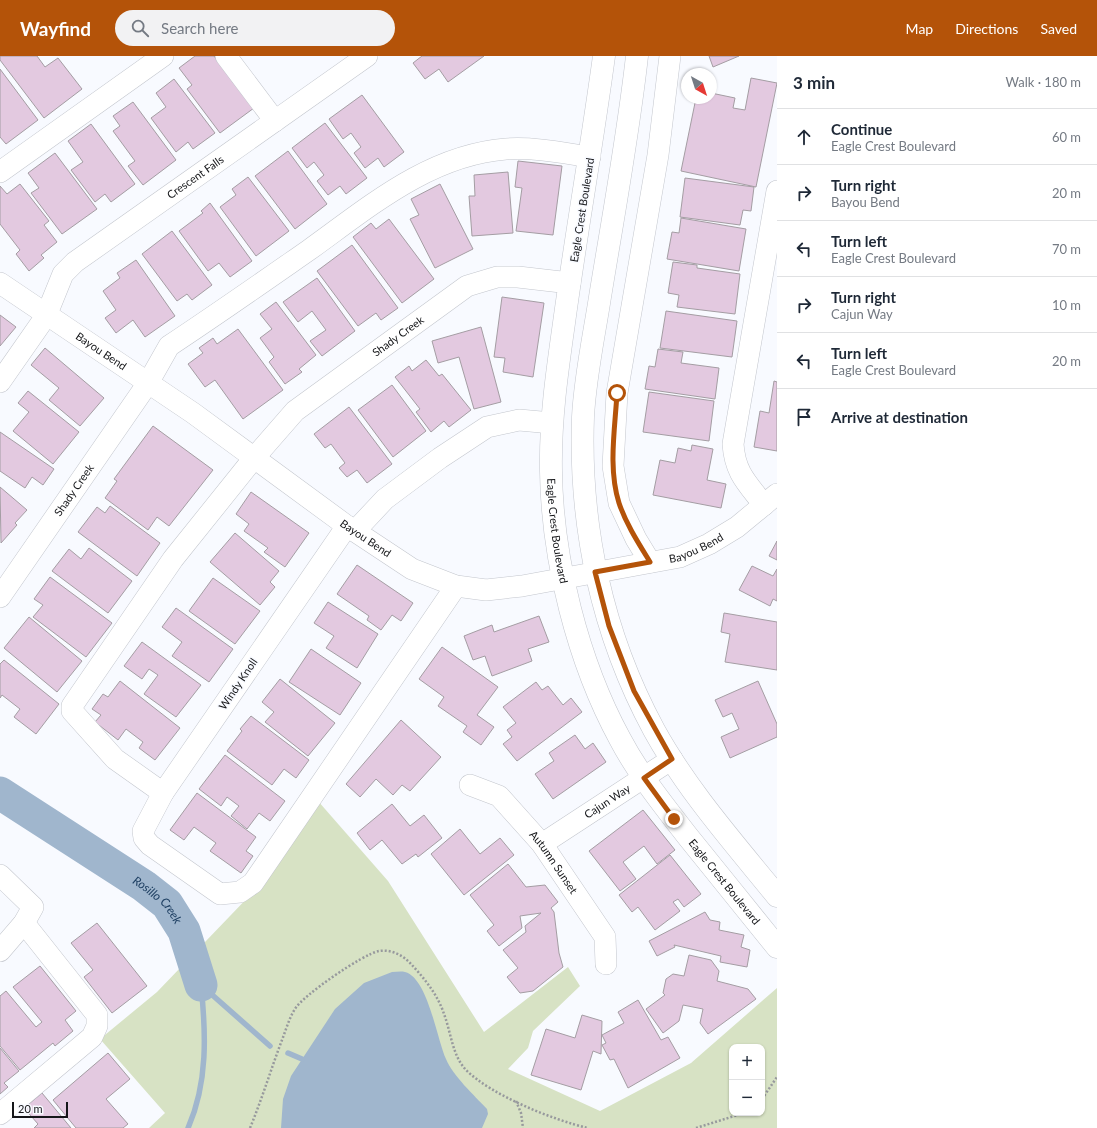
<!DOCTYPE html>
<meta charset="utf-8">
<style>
:root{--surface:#fff;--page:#f2f2f3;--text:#1f2937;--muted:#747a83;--line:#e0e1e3;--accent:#b45309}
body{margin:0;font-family:Lato,sans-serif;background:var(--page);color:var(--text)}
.controls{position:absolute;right:12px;bottom:12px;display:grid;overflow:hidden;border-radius:8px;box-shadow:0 1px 3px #0004}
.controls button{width:36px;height:36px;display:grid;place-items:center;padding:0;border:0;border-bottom:1px solid var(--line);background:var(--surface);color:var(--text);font:20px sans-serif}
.compass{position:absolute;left:681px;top:12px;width:36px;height:36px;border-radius:50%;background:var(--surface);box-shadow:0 1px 3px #0004;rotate:141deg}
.scale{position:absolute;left:12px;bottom:10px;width:56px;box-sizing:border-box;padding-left:4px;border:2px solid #151619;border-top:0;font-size:11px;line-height:14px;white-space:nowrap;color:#151619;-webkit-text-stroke:3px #f8faff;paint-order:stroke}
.stop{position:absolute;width:12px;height:12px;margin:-9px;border:3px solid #b45309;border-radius:50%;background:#fff}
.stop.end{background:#b45309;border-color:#fff;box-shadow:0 1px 4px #0008}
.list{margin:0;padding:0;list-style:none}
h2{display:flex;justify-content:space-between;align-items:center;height:52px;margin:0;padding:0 16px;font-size:17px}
h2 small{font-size:13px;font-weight:400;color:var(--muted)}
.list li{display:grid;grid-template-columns:26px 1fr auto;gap:12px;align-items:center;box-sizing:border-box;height:56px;padding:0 16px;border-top:1px solid var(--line)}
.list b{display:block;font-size:15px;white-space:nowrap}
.list p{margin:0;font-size:13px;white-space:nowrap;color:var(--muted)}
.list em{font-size:13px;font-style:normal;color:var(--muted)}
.icon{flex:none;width:22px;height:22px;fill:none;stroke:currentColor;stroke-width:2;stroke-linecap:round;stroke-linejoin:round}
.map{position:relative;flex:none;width:777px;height:1072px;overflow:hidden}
header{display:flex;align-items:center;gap:24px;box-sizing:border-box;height:56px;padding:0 20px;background:var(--accent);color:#fff}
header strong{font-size:19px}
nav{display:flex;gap:22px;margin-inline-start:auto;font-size:14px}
.search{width:280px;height:36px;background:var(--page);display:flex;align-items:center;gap:10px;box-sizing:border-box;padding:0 14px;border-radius:22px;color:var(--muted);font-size:15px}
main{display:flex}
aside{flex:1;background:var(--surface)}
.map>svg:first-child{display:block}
.green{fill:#d7e2c4;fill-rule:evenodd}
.water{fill:#a0b6cd}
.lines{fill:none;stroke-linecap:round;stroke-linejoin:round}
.stream{stroke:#a0b6cd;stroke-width:5.5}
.river{stroke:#a0b6cd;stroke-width:33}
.building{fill:#e3c9e0;stroke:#a49da3}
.minor-casing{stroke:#c3c6cd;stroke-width:22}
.major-casing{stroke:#c3c6cd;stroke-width:23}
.path{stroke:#97999d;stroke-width:2.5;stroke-dasharray:2 2;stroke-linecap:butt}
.minor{stroke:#fff;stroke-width:21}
.major{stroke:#fff;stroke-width:22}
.route{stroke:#b45309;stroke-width:5}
.labels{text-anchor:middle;stroke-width:3;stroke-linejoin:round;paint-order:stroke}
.street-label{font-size:11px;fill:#151619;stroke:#f8faff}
.water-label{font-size:12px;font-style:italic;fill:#204164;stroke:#f8faff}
</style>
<header>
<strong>Wayfind</strong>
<div class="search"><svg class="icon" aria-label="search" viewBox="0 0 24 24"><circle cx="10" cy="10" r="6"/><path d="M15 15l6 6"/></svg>Search here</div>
<nav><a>Map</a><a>Directions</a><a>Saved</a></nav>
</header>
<main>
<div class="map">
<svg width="777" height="1072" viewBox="0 0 777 1072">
<rect width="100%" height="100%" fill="#f8faff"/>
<path class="green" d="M318,745L388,825L484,976L568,911L580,930L533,975L528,992L508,1013L600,1055L691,1007L777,932V1072H149L165,1057L100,983L157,936L254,835ZM732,991H762V1057H732Z"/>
<path class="water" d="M392,916C396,916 401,915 405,916C428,922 437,984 446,1003C453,1020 474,1039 487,1053L488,1058L482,1072H281L283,1043L291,1020L335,953L364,927Z"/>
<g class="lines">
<g class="stream">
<polyline points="201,929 270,990"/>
<polyline points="288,997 302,1003"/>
<path d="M188,1072C208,1027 206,977 201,929"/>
</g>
<path class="river" id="s1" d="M0,737L144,830L167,848L184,875L201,929"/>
</g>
<g class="building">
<polygon points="0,0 37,0 45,11 58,2 82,33 44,62 0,4"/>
<polygon points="195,0 214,0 254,52 220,77 187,33 192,29 179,12"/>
<polygon points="422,0 484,0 448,26 439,13 425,23 413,7"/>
<polygon points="709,0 739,0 713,11"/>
<polygon points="0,13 38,64 6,88 0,81"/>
<polygon points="751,22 777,27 756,131 681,115 696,42 711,42 711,37 735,42 733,52 745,54"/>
<polygon points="174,23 215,77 193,93 188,86 176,96 151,62 166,51 156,37"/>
<polygon points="362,39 404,96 384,111 378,102 365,112 354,97 361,91 351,77 343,83 329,63"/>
<polygon points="133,46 176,104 143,129 128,110 135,105 113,75 120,70 113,60"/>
<polygon points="325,67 367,122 346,138 340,130 328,139 317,125 324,119 314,106 307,112 292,92"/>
<polygon points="91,68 135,128 111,146 105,138 95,146 71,114 83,106 68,85"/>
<polygon points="288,95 327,148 295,173 255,120"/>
<polygon points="55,97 97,153 62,178 31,137 39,132 28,117"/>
<polygon points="518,105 562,110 553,179 516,175 522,132 515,131"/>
<polygon points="508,116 513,177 472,180 469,140 475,140 474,119"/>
<polygon points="248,121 289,175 256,200 220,151 236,139 232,133"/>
<polygon points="685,122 754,131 751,155 743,154 740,169 680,161"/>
<polygon points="20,128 49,165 44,169 57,186 41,199 44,202 29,215 16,198 20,194 0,168 0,130 7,138"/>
<polygon points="440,128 473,193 435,212 410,163 419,159 411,143"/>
<polygon points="210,147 252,205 230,221 219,207 208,215 179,175 203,157 201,155"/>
<polygon points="681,162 746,173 739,215 667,203 672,176 679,177"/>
<polygon points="389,163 434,223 402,247 353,181 371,167 376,173"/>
<polygon points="172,175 212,229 192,244 187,238 177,245 142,198"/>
<polygon points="352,189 398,252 381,264 376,257 358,270 317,215"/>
<polygon points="136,204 175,260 145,281 133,264 116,277 105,262 116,254 103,235 120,222 117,217"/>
<polygon points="673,206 697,209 697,212 740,218 735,258 677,251 679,239 668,237"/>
<polygon points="317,222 355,275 322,300 310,285 326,274 312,255 298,266 283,246"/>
<polygon points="502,241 544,247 533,321 503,316 505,302 494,301"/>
<polygon points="276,246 316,299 299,313 302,316 285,328 269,306 274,301 260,282 272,273 260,258"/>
<polygon points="666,255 737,265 732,301 660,292"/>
<polygon points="0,259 16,271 0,290"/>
<polygon points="481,271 501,346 474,353 459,301 438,307 432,285"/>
<polygon points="238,273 283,334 243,363 215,324 205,331 188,308 203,297 199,292 213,282 217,288"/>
<polygon points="45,292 104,342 80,370 49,344 59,332 31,309"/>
<polygon points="658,293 683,296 681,307 719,312 715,343 645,333 649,310 655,311"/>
<polygon points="426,304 439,320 442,318 471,354 449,371 444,365 431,376 416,356 420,353 395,321 409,310 412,315"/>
<polygon points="774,325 777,326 777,395 754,391 760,355 769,357"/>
<polygon points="392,329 426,375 393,401 358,354"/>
<polygon points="28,335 79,376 53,408 13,375 29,356 18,347"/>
<polygon points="649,336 714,345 709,385 643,376"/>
<polygon points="349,351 392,408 367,427 357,414 347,421 339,412 345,407 331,388 325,392 314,378"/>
<polygon points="153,370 213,414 169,470 157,461 148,474 105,442 117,425 114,423"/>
<polygon points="0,376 54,413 43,429 32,421 25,432 0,415"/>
<polygon points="692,389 713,393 707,424 726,428 721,452 653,439 660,404 675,407 678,392 691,395"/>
<polygon points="0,431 27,454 15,467 17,469 1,487"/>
<polygon points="251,436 309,477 285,511 264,496 268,492 244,475 249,468 236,458"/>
<polygon points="110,450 160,487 137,520 78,476 97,451 105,457"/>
<polygon points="235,477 279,515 270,526 275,531 260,549 210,506"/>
<polygon points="777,485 777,504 769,500"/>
<polygon points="89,492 132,525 108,557 52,515 69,493 81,503"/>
<polygon points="357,509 413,547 401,565 392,559 381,574 367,564 369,560 337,538"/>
<polygon points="752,510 773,520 777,513 777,545 773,543 770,550 739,534"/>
<polygon points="50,521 112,567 86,601 33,561 43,549 34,543"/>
<polygon points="213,522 260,555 235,588 189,555"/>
<polygon points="328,546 378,578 357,612 326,592 334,580 314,567"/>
<polygon points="176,552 233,593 209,626 172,600 182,586 162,571"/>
<polygon points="724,557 777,566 777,614 725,606 730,578 721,576"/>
<polygon points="539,560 549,586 528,593 532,605 492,620 485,600 473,604 464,580 492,569 494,576"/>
<polygon points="29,561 82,605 57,636 4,592"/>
<polygon points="142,586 201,629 176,661 144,638 158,619 149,613 142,623 124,610"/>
<polygon points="442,591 498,631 477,659 494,671 481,689 463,676 467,670 438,650 444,641 419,623"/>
<polygon points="311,593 361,627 340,659 289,626"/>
<polygon points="4,604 59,648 36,678 14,661 20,653 2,639 0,642 0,608"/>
<polygon points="280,623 335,667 308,700 265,666 274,656 262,646"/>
<polygon points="120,625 180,672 155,704 139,692 143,686 126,673 118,684 95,666 101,659 92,653 103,638 108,641"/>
<polygon points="758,625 777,668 777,681 730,702 721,681 739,673 732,657 723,661 715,644"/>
<polygon points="536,626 542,634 548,630 563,649 571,642 582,656 517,705 503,688 512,681 507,674 516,667 503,651"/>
<polygon points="251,660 309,704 296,722 284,713 272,729 227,695 242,675 240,673"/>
<polygon points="401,664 441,701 410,735 402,729 393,739 376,723 360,741 346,728"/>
<polygon points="575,679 585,693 593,687 606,706 553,743 535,718 554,705 549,697"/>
<polygon points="225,699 285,745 270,765 259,757 247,773 231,760 239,750 227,741 221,750 199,733"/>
<polygon points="197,737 256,781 246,795 253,800 241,817 210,795 216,787 194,771 184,784 170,774"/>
<polygon points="392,748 410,770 424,759 442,782 418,801 416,798 402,808 382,784 370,794 357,777"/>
<polygon points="643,754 675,794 657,808 644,790 623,806 636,823 620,835 589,795"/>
<polygon points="460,773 480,798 500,782 514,799 464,839 431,798"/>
<polygon points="670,799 701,838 684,851 678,843 673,846 680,855 655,874 638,851 632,856 619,839"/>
<polygon points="508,808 526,831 545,829 558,846 551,852 554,856 559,897 563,911 533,935 520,937 507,921 518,912 503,894 526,876 525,870 541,857 520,860 522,872 499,890 487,875 494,869 470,839"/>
<polygon points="705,856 710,864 720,866 719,874 744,879 741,891 750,894 747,911 720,906 721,900 674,889 675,891 657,900 649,885"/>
<polygon points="97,867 147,930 112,957 84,921 93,914 71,887"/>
<polygon points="689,899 711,904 719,915 717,925 748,933 756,943 708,978 700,967 703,953 683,949 679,965 663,977 646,953 665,939 663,937 666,923 673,918 684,920"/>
<polygon points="40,910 76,955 65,964 73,975 55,990 53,987 20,1014 0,990 0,940 6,935 36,971 42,966 13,931"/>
<polygon points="638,944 661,984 668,981 680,1002 628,1032 614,1003 610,1004 602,989 606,987 602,979 624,967 618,956"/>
<polygon points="582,959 602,965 601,998 593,995 581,1034 531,1019 546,973 575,982"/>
<polygon points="0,992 19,1015 4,1027 8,1031 0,1038"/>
<polygon points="108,997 130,1023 106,1043 128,1068 123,1072 76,1072 53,1044"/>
<polygon points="42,1037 71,1072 34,1072 38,1068 24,1052"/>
</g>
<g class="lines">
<defs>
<g id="minor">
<polyline points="226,0 275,65"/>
<polyline points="0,116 163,0"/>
<path id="s2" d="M0,227L193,357L347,470L412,513L456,530L486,534L522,530L680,501L709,488L737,471L777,438"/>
<path id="s3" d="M0,326L46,260L63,218L75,206L367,0"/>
<path d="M764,449C747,427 735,417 733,388L777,135"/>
<path id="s4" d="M347,470L163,737L115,703L72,655V650L173,503L254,402L295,355L467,230L497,221H518L570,227"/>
<polyline points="355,475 385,443 440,402 487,371 519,364 552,367"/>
<polyline points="650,506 636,483 619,447 613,410 617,337 658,99 670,0"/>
<path id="s5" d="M0,541L148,327L169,290C216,259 263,226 309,194C369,151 429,99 506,93C534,91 563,97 590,101"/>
<path id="s6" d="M470,729L499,740L542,788L605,881L606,908"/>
<polyline points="163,737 143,775 144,782 150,789 220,838 240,836 253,827 456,530"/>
<path id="s7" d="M542,788L672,703"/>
<polyline points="0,819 33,851 24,867 0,895"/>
<polyline points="0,1058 92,981 97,970 97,959 24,867"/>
</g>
<g id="major">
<path id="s8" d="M604,0C592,89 576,178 564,267C557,316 550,365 551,415C552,503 578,606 620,683C639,719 665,751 689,782C718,818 748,855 777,891"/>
<path d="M637,0C628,81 613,161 600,241C594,280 585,321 583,361C579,470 602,578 654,674C687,734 734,787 777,840"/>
</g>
</defs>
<use href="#minor" class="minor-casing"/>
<use href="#major" class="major-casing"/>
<g class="path">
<polyline points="762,1043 777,1021"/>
<polyline points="516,1045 521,1057 523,1072"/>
<path d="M250,1072C262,1043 271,1013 282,984C286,974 289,962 295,953C302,940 363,898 379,895C391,893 403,899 411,908C424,922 438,939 444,958C451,976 452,999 466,1014C491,1039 553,1064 588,1072"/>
<polyline points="696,1072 744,1057"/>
</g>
<use href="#minor" class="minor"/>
<use href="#major" class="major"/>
</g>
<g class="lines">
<path class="route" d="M617,337C615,373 608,412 619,447C626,468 639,488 650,506L595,516L609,570L634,635L672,703L644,722L674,763"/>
</g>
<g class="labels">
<g class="street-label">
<text dy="4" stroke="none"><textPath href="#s3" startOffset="290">Crescent Falls</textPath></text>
<text transform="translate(582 154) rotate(-81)" y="4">Eagle Crest Boulevard</text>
<text dy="4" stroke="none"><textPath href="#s4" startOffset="950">Shady Creek</textPath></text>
<text dy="4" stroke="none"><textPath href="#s2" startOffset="122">Bayou Bend</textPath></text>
<text dy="4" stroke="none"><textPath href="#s5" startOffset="130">Shady Creek</textPath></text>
<text dy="4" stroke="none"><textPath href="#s8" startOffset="479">Eagle Crest Boulevard</textPath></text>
<text dy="4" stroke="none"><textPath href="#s2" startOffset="446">Bayou Bend</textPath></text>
<text dy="4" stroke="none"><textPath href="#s2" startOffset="794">Bayou Bend</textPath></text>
<text transform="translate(238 628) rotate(-56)" y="4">Windy Knoll</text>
<text dy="4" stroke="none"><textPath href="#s7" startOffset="78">Cajun Way</textPath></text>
<text dy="4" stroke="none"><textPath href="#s6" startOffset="117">Autumn Sunset</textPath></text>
<text dy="4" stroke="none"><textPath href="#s8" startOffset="875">Eagle Crest Boulevard</textPath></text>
</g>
<g class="water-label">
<text dy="4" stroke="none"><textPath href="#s1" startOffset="191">Rosillo Creek</textPath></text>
</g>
</g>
</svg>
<div class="controls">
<button>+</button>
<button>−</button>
</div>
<svg class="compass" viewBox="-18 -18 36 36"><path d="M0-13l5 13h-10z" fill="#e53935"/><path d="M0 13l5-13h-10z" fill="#747a83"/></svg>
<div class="scale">20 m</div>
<div class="stop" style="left:617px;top:337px"></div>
<div class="stop end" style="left:674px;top:763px"></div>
</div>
<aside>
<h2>3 min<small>Walk · 180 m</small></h2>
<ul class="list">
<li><svg class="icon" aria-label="ahead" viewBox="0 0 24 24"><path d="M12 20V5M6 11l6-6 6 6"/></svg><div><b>Continue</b><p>Eagle Crest Boulevard</p></div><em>60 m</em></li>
<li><svg class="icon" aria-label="right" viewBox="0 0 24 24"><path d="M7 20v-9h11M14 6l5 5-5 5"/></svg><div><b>Turn right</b><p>Bayou Bend</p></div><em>20 m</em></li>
<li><svg class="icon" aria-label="left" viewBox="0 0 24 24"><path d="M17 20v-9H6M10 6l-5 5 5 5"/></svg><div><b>Turn left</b><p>Eagle Crest Boulevard</p></div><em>70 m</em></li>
<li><svg class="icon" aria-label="right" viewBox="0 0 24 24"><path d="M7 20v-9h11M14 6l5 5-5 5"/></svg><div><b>Turn right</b><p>Cajun Way</p></div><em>10 m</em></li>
<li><svg class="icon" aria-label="left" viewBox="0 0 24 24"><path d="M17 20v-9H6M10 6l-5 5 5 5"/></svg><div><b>Turn left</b><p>Eagle Crest Boulevard</p></div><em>20 m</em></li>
<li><svg class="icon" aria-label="arrive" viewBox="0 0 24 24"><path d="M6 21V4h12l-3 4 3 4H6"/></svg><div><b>Arrive at destination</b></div></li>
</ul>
</aside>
</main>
